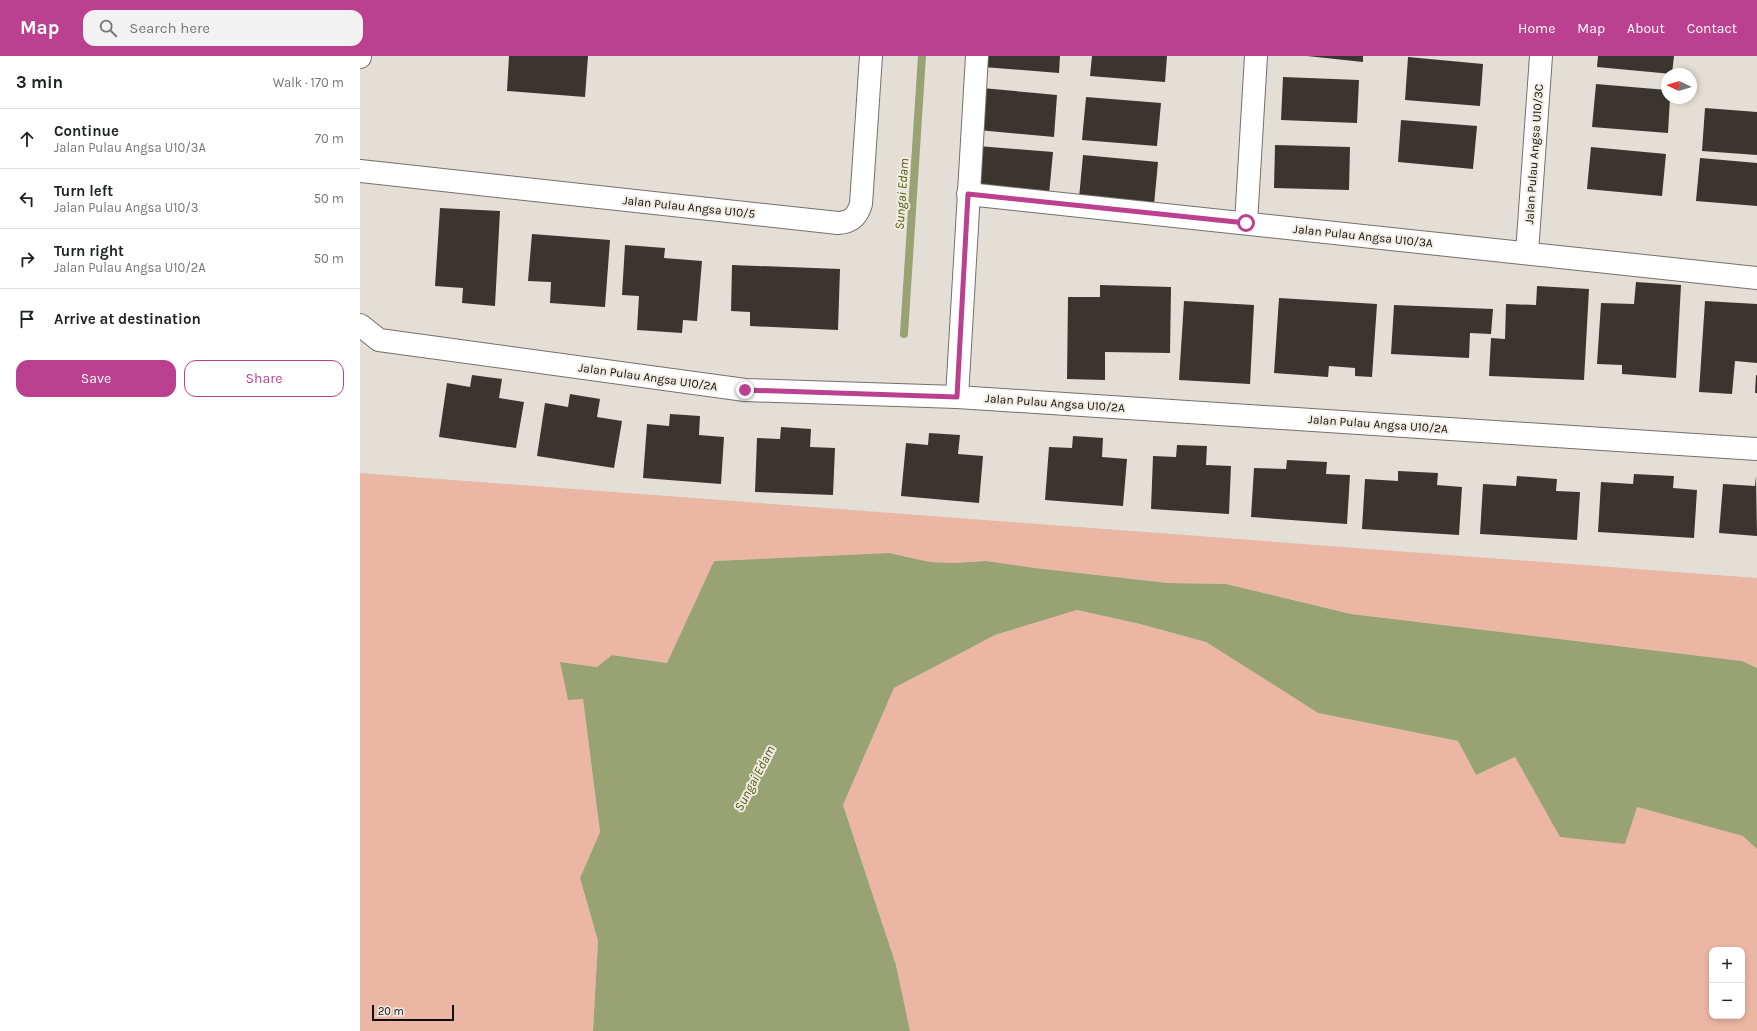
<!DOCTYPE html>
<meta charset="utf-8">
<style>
:root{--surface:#fff;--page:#f2f2f2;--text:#202124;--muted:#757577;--line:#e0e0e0;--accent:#bc4090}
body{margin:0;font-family:Karla,sans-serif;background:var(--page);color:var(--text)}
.controls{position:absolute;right:12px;bottom:12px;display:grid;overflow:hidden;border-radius:8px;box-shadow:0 2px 6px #0003}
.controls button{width:36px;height:36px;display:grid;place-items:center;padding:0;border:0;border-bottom:1px solid var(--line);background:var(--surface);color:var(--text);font:20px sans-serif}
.compass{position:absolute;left:1301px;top:12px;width:36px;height:36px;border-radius:50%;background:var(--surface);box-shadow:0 2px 6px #0003;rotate:274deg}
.scale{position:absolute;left:12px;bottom:10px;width:82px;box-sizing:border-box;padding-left:4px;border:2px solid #100e0b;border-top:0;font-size:11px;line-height:14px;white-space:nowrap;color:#100e0b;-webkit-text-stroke:3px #f1ece3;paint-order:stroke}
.stop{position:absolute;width:12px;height:12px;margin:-9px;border:3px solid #bc4090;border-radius:50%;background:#fff}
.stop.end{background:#bc4090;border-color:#fff;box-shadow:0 1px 4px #0008}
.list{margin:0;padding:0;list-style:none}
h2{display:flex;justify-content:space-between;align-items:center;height:52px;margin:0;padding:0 16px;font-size:17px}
h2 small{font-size:13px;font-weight:400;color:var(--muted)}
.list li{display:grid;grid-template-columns:26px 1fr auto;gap:12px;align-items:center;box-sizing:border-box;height:60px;padding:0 16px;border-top:1px solid var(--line)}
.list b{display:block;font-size:15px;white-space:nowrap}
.list p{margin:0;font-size:13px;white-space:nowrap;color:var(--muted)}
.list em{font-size:13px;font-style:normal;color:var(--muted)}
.actions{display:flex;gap:8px;padding:12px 16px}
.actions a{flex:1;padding:9px 0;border:1px solid var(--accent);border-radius:12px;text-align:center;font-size:14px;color:var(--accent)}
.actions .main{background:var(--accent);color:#fff}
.icon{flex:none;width:22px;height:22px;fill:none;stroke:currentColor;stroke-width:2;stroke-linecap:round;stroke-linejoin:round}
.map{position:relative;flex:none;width:1397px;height:975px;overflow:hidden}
header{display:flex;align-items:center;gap:24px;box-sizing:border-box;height:56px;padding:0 20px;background:var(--accent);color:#fff}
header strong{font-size:19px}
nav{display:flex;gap:22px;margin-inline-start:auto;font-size:14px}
.search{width:280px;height:36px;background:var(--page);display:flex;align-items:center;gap:10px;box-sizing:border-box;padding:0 14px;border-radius:12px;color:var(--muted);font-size:15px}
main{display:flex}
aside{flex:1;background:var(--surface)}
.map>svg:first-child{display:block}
.green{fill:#ebb7a4;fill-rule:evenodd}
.water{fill:#98a272}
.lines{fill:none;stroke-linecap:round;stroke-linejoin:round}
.stream{stroke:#98a272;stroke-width:8}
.building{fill:#3b3530}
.minor-casing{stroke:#746f68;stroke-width:24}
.minor{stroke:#fff;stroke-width:22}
.route{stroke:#bc4090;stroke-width:5}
.labels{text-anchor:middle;stroke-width:4;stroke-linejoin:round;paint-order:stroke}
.street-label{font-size:12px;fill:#100e0b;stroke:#f1ece3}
.water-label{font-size:13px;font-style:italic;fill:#4e5807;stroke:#f1ece3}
</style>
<header>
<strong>Map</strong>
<div class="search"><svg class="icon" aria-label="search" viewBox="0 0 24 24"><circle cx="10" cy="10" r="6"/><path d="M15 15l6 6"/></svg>Search here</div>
<nav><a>Home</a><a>Map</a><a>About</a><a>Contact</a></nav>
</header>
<main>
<aside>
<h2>3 min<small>Walk · 170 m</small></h2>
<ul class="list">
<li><svg class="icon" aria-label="ahead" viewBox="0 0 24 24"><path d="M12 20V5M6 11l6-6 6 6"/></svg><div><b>Continue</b><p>Jalan Pulau Angsa U10/3A</p></div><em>70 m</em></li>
<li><svg class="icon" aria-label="left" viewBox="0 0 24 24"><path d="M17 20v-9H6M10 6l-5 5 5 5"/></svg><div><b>Turn left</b><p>Jalan Pulau Angsa U10/3</p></div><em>50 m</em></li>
<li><svg class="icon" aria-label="right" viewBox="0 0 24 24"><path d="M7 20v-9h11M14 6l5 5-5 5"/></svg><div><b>Turn right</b><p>Jalan Pulau Angsa U10/2A</p></div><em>50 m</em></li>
<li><svg class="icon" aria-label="arrive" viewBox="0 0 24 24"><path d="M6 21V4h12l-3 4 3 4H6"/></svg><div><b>Arrive at destination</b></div></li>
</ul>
<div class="actions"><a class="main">Save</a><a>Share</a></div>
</aside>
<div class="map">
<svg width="1397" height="975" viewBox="0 0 1397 975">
<rect width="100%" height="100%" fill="#e4dfd6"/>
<g class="green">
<polygon points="0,417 1397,522 1397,612 1382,605 991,558 866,528 808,527 675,512 626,505 594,507 570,506 529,497 354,505 307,607 252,599 237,611 200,606 223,643 240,776 220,822 238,885 233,975 0,975"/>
<path d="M717,554L780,568L846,586L958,657L1098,685L1116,719L1155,701L1200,781L1277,751L1384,780L1397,793V975H550L536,909L483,749L534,632L635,579ZM1352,894H1382V960H1352Z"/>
</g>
<polygon class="water" points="529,497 570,506 594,507 626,505 675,512 808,527 866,528 991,558 1382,605 1397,612 1397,793 1383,780 1277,751 1265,788 1200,781 1155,701 1116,719 1098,685 958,657 846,586 780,568 717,554 635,579 534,632 483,749 536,909 550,975 233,975 238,885 220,822 240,776 223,643 208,644 200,606 237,611 252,599 307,607 354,505"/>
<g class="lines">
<polyline class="stream" points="544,278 562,0"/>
</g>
<g class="building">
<polygon points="149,0 228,0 225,41 147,35"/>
<polygon points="624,0 700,0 699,17 623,11"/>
<polygon points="732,0 807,0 805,26 730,20"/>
<polygon points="947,0 1003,0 1003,6"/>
<polygon points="1238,0 1314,0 1312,18 1237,11"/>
<polygon points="1048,1 1123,8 1120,50 1045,44"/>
<polygon points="923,21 999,24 997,67 921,64"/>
<polygon points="1236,28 1307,34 1307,42 1310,42 1308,77 1232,71"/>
<polygon points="622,32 697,39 694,81 618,74"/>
<polygon points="726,41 801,47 797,90 722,84"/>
<polygon points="1345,52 1397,56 1397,99 1342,95"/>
<polygon points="1041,64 1117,70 1113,113 1038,106"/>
<polygon points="915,89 990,91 989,134 914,132"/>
<polygon points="618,90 693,96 689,139 614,133"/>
<polygon points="1231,91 1306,98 1302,140 1227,133"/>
<polygon points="723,99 798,106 794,149 719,142"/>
<polygon points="1340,102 1397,107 1397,150 1336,145"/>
<polygon points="80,152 140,155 135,250 102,247 103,232 75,230"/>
<polygon points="172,178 250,184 245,251 190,247 191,226 168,225"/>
<polygon points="265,189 305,192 304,202 342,205 337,265 323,264 322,277 277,274 279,240 262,239"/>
<polygon points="372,209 480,213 478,274 390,270 390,256 371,255"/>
<polygon points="1276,226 1321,229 1316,322 1262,318 1262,309 1237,308 1241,247 1274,248"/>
<polygon points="740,229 811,231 810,297 745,296 745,324 707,323 708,241 740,241"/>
<polygon points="1177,230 1229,233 1224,324 1129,320 1131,282 1145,283 1146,248 1176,249"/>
<polygon points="919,242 1017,248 1012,321 995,320 995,312 969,310 968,321 914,317"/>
<polygon points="824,245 894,249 890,328 819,324"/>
<polygon points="1345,245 1397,248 1397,307 1375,305 1372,338 1339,336"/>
<polygon points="1034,249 1133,253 1131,278 1110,277 1109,302 1031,298"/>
<polygon points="112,319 142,323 139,342 164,346 156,392 79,381 87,327 110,331"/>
<polygon points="1396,319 1397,319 1397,337 1395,337"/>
<polygon points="210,338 240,343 237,361 262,365 254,412 177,400 185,347 208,351"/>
<polygon points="310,358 340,360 339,379 364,381 361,428 283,422 287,368 309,370"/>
<polygon points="421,371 451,373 450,391 475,392 473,439 395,436 397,382 420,383"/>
<polygon points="569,377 600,379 598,398 623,400 619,447 541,440 546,387 568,389"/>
<polygon points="713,380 743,382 742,401 767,403 763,450 685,444 689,391 712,392"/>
<polygon points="817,389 847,390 846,409 871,410 869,458 791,453 793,400 816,401"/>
<polygon points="927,404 967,406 966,418 990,419 987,468 891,461 894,412 926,413"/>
<polygon points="1038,415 1078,417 1077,429 1102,431 1099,479 1002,473 1005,423 1038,425"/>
<polygon points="1274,418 1314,420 1313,432 1337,434 1334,482 1238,476 1241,426 1273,428"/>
<polygon points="1157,420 1197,423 1196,435 1220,436 1217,484 1120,478 1123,428 1156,430"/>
<polygon points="1396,420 1397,480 1359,477 1363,428 1395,430"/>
</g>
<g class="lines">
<defs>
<g id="minor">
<polyline points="0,1 0,0"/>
<path d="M0,115L478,167C491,166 497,161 501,148L511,0"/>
<polyline points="608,138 1397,222"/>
<polyline points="886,167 896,0"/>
<polyline points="1167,197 1181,0"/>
<polyline points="0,269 19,284 385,334 597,341 1397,393"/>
<polyline points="597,341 617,0"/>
</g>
</defs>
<use href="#minor" class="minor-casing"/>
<use href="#minor" class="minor"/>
</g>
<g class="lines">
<polyline class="route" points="385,334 597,341 608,138 886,167"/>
</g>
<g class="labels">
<g class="street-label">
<text transform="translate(1174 98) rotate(-86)" y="4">Jalan Pulau Angsa U10/3C</text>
<text transform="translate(329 151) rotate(6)" y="4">Jalan Pulau Angsa U10/5</text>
<text transform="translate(1003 180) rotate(6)" y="4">Jalan Pulau Angsa U10/3A</text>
<text transform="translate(288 321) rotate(8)" y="4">Jalan Pulau Angsa U10/2A</text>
<text transform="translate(695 347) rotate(4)" y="4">Jalan Pulau Angsa U10/2A</text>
<text transform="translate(1018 368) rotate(4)" y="4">Jalan Pulau Angsa U10/2A</text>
</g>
<g class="water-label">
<text transform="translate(541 138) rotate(-86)" y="5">Sungai Edam</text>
<text transform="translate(394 722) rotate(-62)" y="5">Sungai Edam</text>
</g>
</g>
</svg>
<div class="controls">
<button>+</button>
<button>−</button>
</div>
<svg class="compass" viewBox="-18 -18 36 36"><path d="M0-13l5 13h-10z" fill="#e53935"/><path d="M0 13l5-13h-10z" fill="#757577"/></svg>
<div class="scale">20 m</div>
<div class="stop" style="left:886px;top:167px"></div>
<div class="stop end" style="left:385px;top:334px"></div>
</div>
</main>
